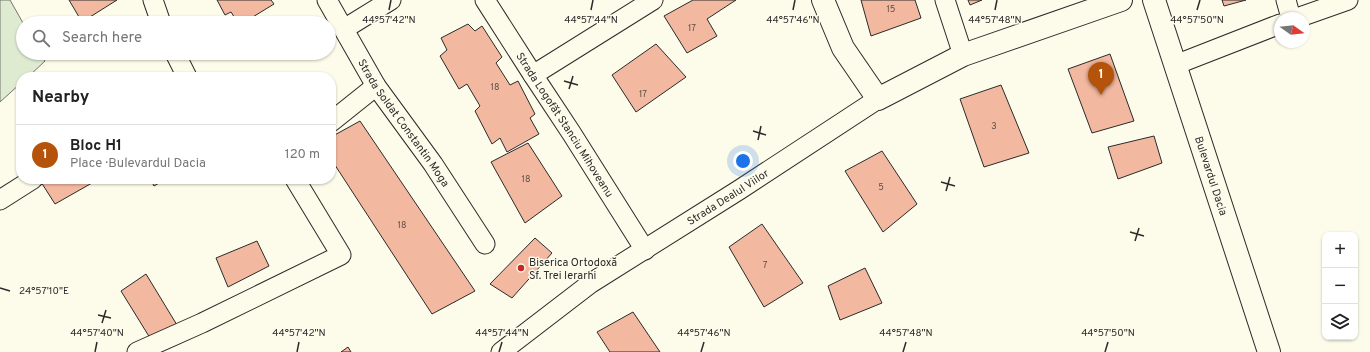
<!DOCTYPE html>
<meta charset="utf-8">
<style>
:root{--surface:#fff;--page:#f6f6f6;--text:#222;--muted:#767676;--line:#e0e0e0;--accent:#b45309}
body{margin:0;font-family:Overpass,sans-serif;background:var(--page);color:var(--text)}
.controls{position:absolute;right:12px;bottom:12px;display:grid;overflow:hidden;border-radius:8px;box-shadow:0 1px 3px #0004}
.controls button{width:36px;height:36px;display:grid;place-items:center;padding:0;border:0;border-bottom:1px solid var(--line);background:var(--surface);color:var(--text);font:20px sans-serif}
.compass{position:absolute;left:1274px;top:12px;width:36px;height:36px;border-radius:50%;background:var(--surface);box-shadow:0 1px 3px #0004;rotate:105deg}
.you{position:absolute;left:743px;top:161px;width:14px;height:14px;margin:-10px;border:3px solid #fff;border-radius:50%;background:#1a73e8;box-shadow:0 0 0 6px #1a73e833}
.badge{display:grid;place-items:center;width:26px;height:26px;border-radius:50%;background:var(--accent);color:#fff;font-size:13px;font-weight:700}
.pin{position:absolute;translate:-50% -33px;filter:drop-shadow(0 1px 2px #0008)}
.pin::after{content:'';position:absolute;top:21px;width:14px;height:12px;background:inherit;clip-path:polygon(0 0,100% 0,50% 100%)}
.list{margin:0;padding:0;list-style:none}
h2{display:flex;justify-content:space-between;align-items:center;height:52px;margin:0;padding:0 16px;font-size:17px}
h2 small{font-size:13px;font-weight:400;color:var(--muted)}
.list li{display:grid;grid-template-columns:26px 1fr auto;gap:12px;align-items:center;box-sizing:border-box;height:60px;padding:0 16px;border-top:1px solid var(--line)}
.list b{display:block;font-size:15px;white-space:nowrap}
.list p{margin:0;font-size:13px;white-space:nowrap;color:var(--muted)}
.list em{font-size:13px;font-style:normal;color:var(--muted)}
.icon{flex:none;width:22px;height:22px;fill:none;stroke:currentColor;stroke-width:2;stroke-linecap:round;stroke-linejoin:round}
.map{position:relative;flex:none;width:1370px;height:352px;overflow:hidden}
.search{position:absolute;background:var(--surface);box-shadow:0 1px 3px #0004;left:16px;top:16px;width:320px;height:44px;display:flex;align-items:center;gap:10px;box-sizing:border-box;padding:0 14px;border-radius:22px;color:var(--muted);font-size:15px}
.panel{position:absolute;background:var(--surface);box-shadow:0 1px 3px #0004;left:16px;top:72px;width:320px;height:112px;border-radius:16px}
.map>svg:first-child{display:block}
.green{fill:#deebd1;stroke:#74746e}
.building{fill:#f2b8a0;stroke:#2b2b2b}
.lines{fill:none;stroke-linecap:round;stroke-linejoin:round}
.street-casing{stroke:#2b2b2b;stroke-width:21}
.secondary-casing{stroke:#2b2b2b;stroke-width:24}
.street{stroke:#fdfbea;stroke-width:19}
.secondary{stroke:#fdfbea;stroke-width:22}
.ticks{fill:none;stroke:#2b2b2b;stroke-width:1.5}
.poi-dot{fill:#c62828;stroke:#fdfbea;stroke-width:1.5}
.labels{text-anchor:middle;stroke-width:3;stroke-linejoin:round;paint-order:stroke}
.number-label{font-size:9px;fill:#5d4e48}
.street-label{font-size:11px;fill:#2b2b2b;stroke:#fdfbea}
.poi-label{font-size:11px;fill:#2b2b2b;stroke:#fdfbea;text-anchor:start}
.ticks-label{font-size:10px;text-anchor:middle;fill:#2b2b2b;stroke:#fdfbea;stroke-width:3;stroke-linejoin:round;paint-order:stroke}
</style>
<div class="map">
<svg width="1370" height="352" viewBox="0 0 1370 352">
<rect width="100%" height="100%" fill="#fdfbea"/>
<polygon class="green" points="0,0 10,0 23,23 23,53 40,53 45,61 28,77 21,77 21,83 0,102"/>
<g class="building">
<polygon points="69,0 117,0 82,22"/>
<polygon points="217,0 271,0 274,4 243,23 238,23 231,12 225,15"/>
<polygon points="693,0 736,0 707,19 717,36 687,53 664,16"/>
<polygon points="861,0 915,0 921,18 871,36"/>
<polygon points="968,0 982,0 970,5"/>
<polygon points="1222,0 1246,0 1224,6"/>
<polygon points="468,24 475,31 482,26 502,57 496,63 510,85 518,81 535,114 530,118 539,134 507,152 500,138 492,144 475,111 480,106 467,84 459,89 440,56 447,50 441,38"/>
<polygon points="656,44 686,77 636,112 612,75"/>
<polygon points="1110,54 1134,121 1092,133 1068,69"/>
<polygon points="1001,85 1029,153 984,167 960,99"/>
<polygon points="360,121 475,291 432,314 331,159 331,137"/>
<polygon points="1154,136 1162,163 1118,179 1108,147"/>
<polygon points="528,143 562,196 525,223 491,162"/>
<polygon points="882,151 917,204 883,232 845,171"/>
<polygon points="47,179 99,179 55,204 41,182"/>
<polygon points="150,179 166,179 154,186"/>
<polygon points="762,224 803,283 764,307 729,247"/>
<polygon points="535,238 552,253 512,298 490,284"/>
<polygon points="257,241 269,266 228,287 216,258"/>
<polygon points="865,268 882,303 840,320 828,286"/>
<polygon points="146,274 177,325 150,338 121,291"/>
<polygon points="633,312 660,352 610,352 597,332"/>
<polygon points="348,347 351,352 341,352"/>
</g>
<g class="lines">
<defs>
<g id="street">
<polyline points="153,0 161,23"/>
<path id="s1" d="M327,0L376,86L433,164L485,244"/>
<path id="s2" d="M485,0L533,75L572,134L645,250"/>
<polyline points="945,0 963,55"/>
<polyline points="1286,0 1291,18"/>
<polyline points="1297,18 1348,0"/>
<polyline points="344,29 391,0"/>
<polyline points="175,53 187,77"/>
<polyline points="1175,65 1280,24"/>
<polyline points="533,75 653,0"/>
<polyline points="331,122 376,86"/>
<polyline points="0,200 33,179"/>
<polyline points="137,352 202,323 341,255 295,179"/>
<path id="s3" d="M501,352L591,283L739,190L878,99"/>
</g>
<g id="secondary">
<polyline points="823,0 843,48 878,99 963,55 1121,0"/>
<path id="s4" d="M1154,0L1269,352"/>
</g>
</defs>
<use href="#street" class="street-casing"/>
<use href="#secondary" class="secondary-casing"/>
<use href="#street" class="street"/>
<use href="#secondary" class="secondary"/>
</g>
<path class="ticks" d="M389,10L391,0M591,10L593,0M793,10L795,0M995,10L997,0M1197,10L1200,0M564,81L578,85M569,89L573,76M753,131L766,135M758,140L761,126M941,182L955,186M946,191L950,177M1130,232L1144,236M1135,241L1139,228M0,288L10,291M98,315L111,318M102,323L106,310M95,352L97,342M297,352L299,342M499,352L502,342M701,352L704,342M903,352L906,342M1105,352L1108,342"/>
<circle class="poi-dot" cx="521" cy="268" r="4"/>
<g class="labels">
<g class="number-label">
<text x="891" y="12">15</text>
<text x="692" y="31">17</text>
<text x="495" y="90">18</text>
<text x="643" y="97">17</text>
<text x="994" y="129">3</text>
<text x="526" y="182">18</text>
<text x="881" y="190">5</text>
<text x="402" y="228">18</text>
<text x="765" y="268">7</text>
</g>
<g class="street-label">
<text dy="4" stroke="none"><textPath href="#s1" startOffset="145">Strada Soldat Constantin Moga</textPath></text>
<text dy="4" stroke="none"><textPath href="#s2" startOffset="148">Strada Logofăt Stanciu Mihoveanu</textPath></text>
<text dy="4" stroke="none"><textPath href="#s4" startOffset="185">Bulevardul Dacia</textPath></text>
<text dy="4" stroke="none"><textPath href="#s3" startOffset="275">Strada Dealul Viilor</textPath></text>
</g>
<g class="poi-label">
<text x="529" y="266">Biserica Ortodoxă<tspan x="529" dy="13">Sf. Trei Ierarhi</tspan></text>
</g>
</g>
<g class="ticks-label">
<text x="389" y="23">44°57'42"N</text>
<text x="591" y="23">44°57'44"N</text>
<text x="793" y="23">44°57'46"N</text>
<text x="995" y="23">44°57'48"N</text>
<text x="1197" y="23">44°57'50"N</text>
<text x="44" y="294">24°57'10"E</text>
<text x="97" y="336">44°57'40"N</text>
<text x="299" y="336">44°57'42"N</text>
<text x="502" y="336">44°57'44"N</text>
<text x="704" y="336">44°57'46"N</text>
<text x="906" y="336">44°57'48"N</text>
<text x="1108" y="336">44°57'50"N</text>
</g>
</svg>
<div class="controls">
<button>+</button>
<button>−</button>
<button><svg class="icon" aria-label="layers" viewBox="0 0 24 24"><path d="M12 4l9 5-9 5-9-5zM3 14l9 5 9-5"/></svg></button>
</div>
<svg class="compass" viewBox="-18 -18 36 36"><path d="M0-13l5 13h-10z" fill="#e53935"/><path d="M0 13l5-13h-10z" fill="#767676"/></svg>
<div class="you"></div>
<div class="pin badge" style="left:1101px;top:95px">1</div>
<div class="search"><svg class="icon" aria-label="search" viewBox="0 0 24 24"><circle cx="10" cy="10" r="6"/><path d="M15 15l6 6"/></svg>Search here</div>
<section class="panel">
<h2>Nearby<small></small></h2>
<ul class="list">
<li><span class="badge">1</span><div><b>Bloc H1</b><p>Place · Bulevardul Dacia</p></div><em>120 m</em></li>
</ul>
</section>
</div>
